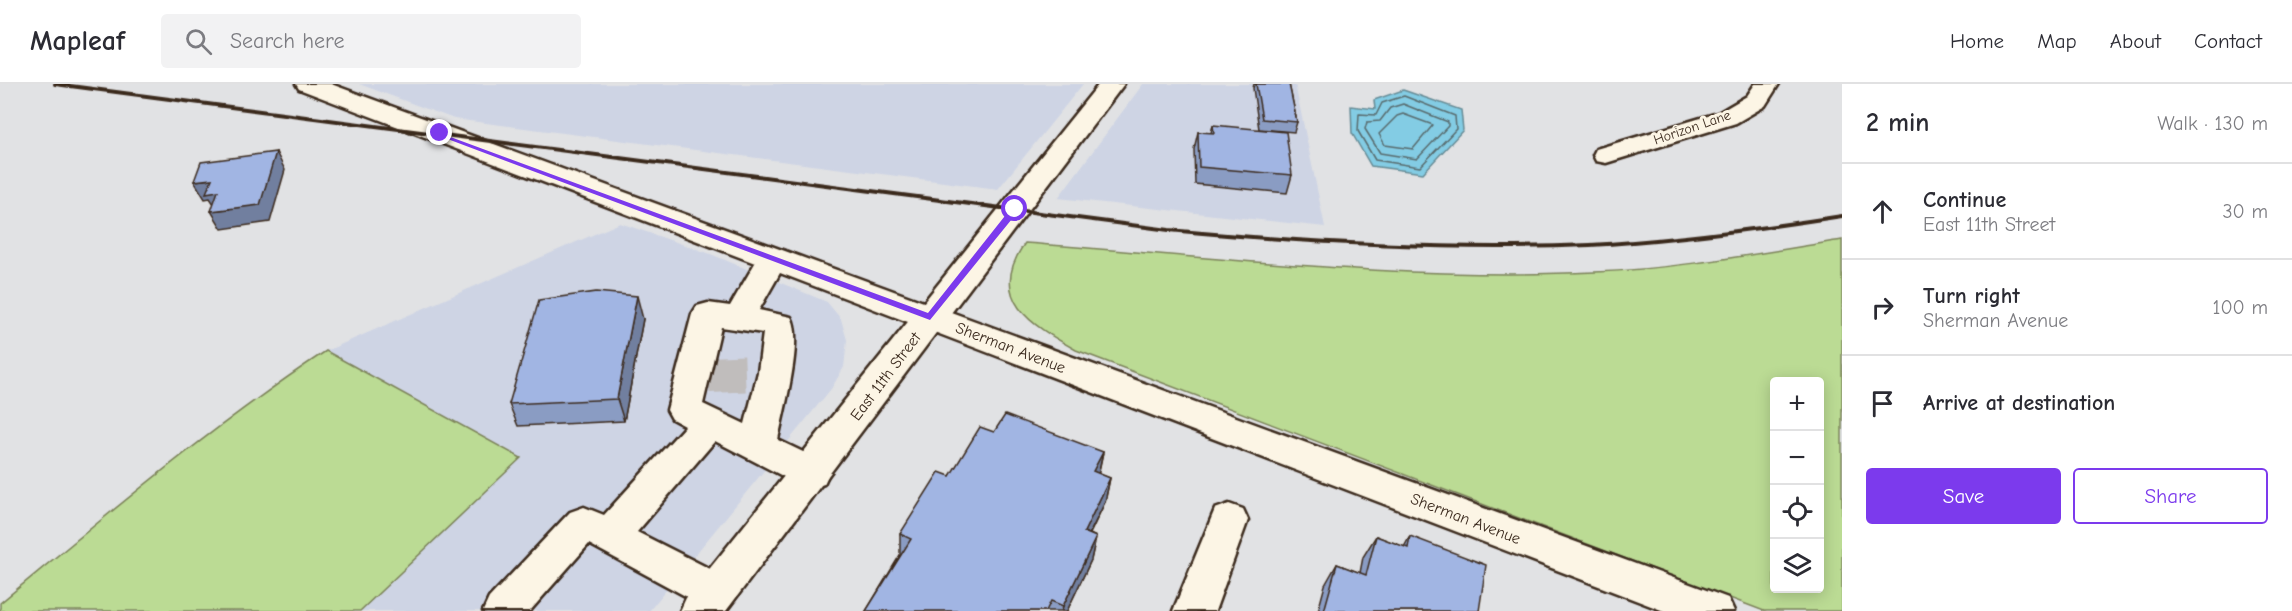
<!DOCTYPE html>
<meta charset="utf-8">
<style>
:root{--surface:#fff;--page:#f2f2f3;--text:#2b2b33;--muted:#7c7c81;--line:#e1e1e2;--accent:#7c3aed}
body{margin:0;font-family:"Comic Neue",sans-serif;background:var(--page);color:var(--text)}
.controls{position:absolute;right:18px;bottom:18px;display:grid;overflow:hidden;border-radius:6px;box-shadow:0 3px 15px #0003}
.controls button{width:54px;height:54px;display:grid;place-items:center;padding:0;border:0;border-bottom:2px solid var(--line);background:var(--surface);color:var(--text);font:30px sans-serif}
.stop{position:absolute;width:18px;height:18px;margin:-14px;border:4px solid #7c3aed;border-radius:50%;background:#fff}
.stop.end{background:#7c3aed;border-color:#fff;box-shadow:0 2px 6px #0008}
.list{margin:0;padding:0;list-style:none}
h2{display:flex;justify-content:space-between;align-items:center;height:78px;margin:0;padding:0 24px;font-size:26px}
h2 small{font-size:20px;font-weight:400;color:var(--muted)}
.list li{display:grid;grid-template-columns:39px 1fr auto;gap:18px;align-items:center;box-sizing:border-box;height:96px;padding:0 24px;border-top:2px solid var(--line)}
.list b{display:block;font-size:22px;white-space:nowrap}
.list p{margin:0;font-size:20px;white-space:nowrap;color:var(--muted)}
.list em{font-size:20px;font-style:normal;color:var(--muted)}
.actions{display:flex;gap:12px;padding:18px 24px}
.actions a{flex:1;padding:14px 0;border:2px solid var(--accent);border-radius:6px;text-align:center;font-size:21px;color:var(--accent)}
.actions .main{background:var(--accent);color:#fff}
.icon{flex:none;width:33px;height:33px;fill:none;stroke:currentColor;stroke-width:2;stroke-linecap:round;stroke-linejoin:round}
.map{position:relative;flex:none;width:1842px;height:527px;overflow:hidden}
header{display:flex;align-items:center;gap:36px;box-sizing:border-box;height:84px;padding:0 30px;background:var(--surface);border-bottom:2px solid var(--line)}
header strong{font-size:28px}
nav{display:flex;gap:33px;margin-inline-start:auto;font-size:21px}
.search{width:420px;height:54px;background:var(--page);display:flex;align-items:center;gap:15px;box-sizing:border-box;padding:0 21px;border-radius:6px;color:var(--muted);font-size:22px}
main{display:flex}
aside{flex:1;background:var(--surface)}
.map>svg:first-child{display:block}
.built{fill:#ced4e4}
.green{fill:#bbdb94;stroke:#7b8259;stroke-width:1.5;fill-rule:evenodd}
.water{fill:#83cce4;stroke:#668b95;stroke-width:1.5}
.lines{fill:none;stroke-linecap:round;stroke-linejoin:round}
.shore{stroke:#586b6d;stroke-width:1.5}
.minor-tunnel{stroke:#c0bdbc;stroke-width:36;stroke-dasharray:36 18;stroke-linecap:butt}
.minor-casing{stroke:#3b2a1e;stroke-width:5}
.major-casing{stroke:#3b2a1e;stroke-width:5}
.minor{fill:#fcf5e5;fill-rule:evenodd}
.major{fill:#fcf5e5;fill-rule:evenodd}
.rail{stroke:#3b2a1e;stroke-width:4}
.wall{fill:#8a9cc3;stroke:#3b2a1e;stroke-width:1.5}
.shaded-wall{fill:#717f9f;stroke:#3b2a1e;stroke-width:1.5}
.building{fill:#a1b5e3;stroke:#3b2a1e;stroke-width:1.5}
.route{fill:#7c3aed}
.labels{text-anchor:middle;stroke-width:6;stroke-linejoin:round;paint-order:stroke}
.far-street-label{font-size:14px;fill:#3b2a1e;stroke:#fcf5e5}
.street-label{font-size:16px;fill:#3b2a1e;stroke:#fcf5e5}
</style>
<header>
<strong>Mapleaf</strong>
<div class="search"><svg class="icon" aria-label="search" viewBox="0 0 24 24"><circle cx="10" cy="10" r="6"/><path d="M15 15l6 6"/></svg>Search here</div>
<nav><a>Home</a><a>Map</a><a>About</a><a>Contact</a></nav>
</header>
<main>
<div class="map">
<svg width="1842" height="527" viewBox="0 0 1842 527">
<rect width="100%" height="100%" fill="#e1e2e4"/>
<filter id="ink" filterUnits="userSpaceOnUse"><feTurbulence type="fractalNoise" baseFrequency=".0167" numOctaves="2"/><feDisplacementMap in="SourceGraphic" scale="12" xChannelSelector="R" yChannelSelector="G"/><feConvolveMatrix kernelMatrix="1 2 1 2 8 2 1 2 1" color-interpolation-filters="sRGB"/></filter>
<g filter="url(#ink)">
<g class="built">
<polygon points="359,0 1083,0 998,105 454,35"/>
<polygon points="1143,0 1295,0 1325,143 1058,114"/>
<polygon points="620,139 708,169 827,218 841,235 847,256 844,283 831,305 649,527 360,527 521,374 326,267"/>
</g>
<g class="green">
<path d="M1842,156V527H1764L1076,266C1031,241 986,214 1025,159C1214,173 1405,197 1595,188C1677,185 1760,169 1842,156ZM1774,298H1820V504H1774Z"/>
<path d="M326,267L521,374L360,527H0V519C106,432 211,343 326,267Z"/>
</g>
<polygon class="water" points="1403,6 1461,26 1463,46 1423,89 1371,82 1352,49 1351,22 1375,25 1374,16"/>
<g class="lines">
<g class="shore">
<polygon points="1404,12 1455,32 1456,45 1420,83 1375,76 1358,47 1359,30 1376,31 1382,19"/>
<polygon points="1403,20 1448,38 1448,42 1417,75 1380,69 1365,45 1367,38 1380,37 1390,24"/>
<polygon points="1403,30 1433,41 1413,65 1385,61 1379,50 1397,32"/>
</g>
<polyline class="minor-tunnel" points="709,291 758,289"/>
<defs>
<g id="minor">
<path d="M296,0H331L1728,514L1734,527H1664L780,189L759,226L791,233C804,254 783,330 778,356L824,378L829,389L824,400L811,404L798,400L715,357L637,448L730,495L736,508L730,521L716,526L702,521L589,460L530,527H483L489,514L570,428L584,423L604,431L685,342L672,335L667,326L692,230L697,222L708,219L730,222L755,179L299,5ZM721,243L763,249L758,288L745,340L703,320Z"/>
<polygon points="1755,0 1779,0 1765,22 1736,39 1606,79 1596,77 1593,71 1596,65 1718,29 1747,12"/>
<polygon points="1229,420 1243,425 1248,436 1215,527 1173,527 1215,425"/>
</g>
<polygon id="major" points="1099,0 1124,0 726,527 680,527 686,514"/>
</defs>
<use href="#minor" class="minor-casing"/>
<use href="#major" class="major-casing"/>
<use href="#minor" class="minor"/>
<use href="#major" class="major"/>
<path class="rail" d="M55,0L1169,146C1309,159 1449,167 1590,161C1675,156 1758,145 1842,132"/>
</g>
<g class="wall">
<polygon points="1254,0 1289,0 1297,38 1294,48 1259,45 1253,4"/>
<polygon points="1213,41 1292,91 1287,109 1195,100 1194,65 1198,48 1211,49"/>
<polygon points="643,235 624,337 518,342 509,320"/>
<polygon points="994,348 1103,368 1098,390 1110,394 1105,418 1090,450 1096,453 1091,476 1067,527 866,527 900,471 900,450 950,392"/>
<polygon points="1376,452 1404,463 1410,452 1479,527 1318,527 1325,501 1337,480 1360,489 1363,473"/>
</g>
<g class="shaded-wall">
<polygon points="276,68 285,86 270,138 222,145 211,127"/>
<polygon points="212,95 229,125 218,126 210,114 205,115 194,97"/>
<polygon points="637,212 643,235 624,337 617,315"/>
<polygon points="1103,368 1098,392 1093,387"/>
<polygon points="1110,394 1105,418 1079,471 1084,448"/>
<polygon points="1096,453 1091,476 1067,527 1062,527 1063,522"/>
</g>
<g class="building">
<polygon points="1256,0 1289,0 1297,38 1262,35"/>
<polygon points="1213,41 1286,48 1292,91 1199,83 1198,48 1214,49"/>
<polygon points="276,68 260,121 211,127 218,107 206,109 212,95 194,97 201,78"/>
<polygon points="596,208 637,212 617,315 509,320 539,216"/>
<polygon points="1005,331 1103,368 1093,387 1110,394 1084,448 1096,453 1063,522 1051,517 1046,527 866,527 911,455 900,450 939,388 950,392 980,343 994,348"/>
<polygon points="1376,452 1408,464 1410,452 1486,481 1479,527 1324,527 1337,480 1366,491"/>
</g>
</g>
<polygon class="route" points="437,48 928,229 1012,123 1020,125 930,236 437,51"/>
<g class="labels">
<g class="far-street-label">
<text transform="translate(1692 43) rotate(-19)" y="5">Horizon Lane</text>
</g>
<g class="street-label">
<text transform="translate(1011 263) rotate(21)" y="6">Sherman Avenue</text>
<text transform="translate(885 292) rotate(-53)" y="6">East 11th Street</text>
<text transform="translate(1466 434) rotate(21)" y="6">Sherman Avenue</text>
</g>
</g>
</svg>
<div class="controls">
<button>+</button>
<button>−</button>
<button><svg class="icon" aria-label="locate" viewBox="0 0 24 24"><circle cx="12" cy="12" r="6"/><path d="M12 2v4M12 18v4M2 12h4M18 12h4"/></svg></button>
<button><svg class="icon" aria-label="layers" viewBox="0 0 24 24"><path d="M12 4l9 5-9 5-9-5zM3 14l9 5 9-5"/></svg></button>
</div>
<div class="stop" style="left:1015px;top:125px"></div>
<div class="stop end" style="left:440px;top:49px"></div>
</div>
<aside>
<h2>2 min<small>Walk · 130 m</small></h2>
<ul class="list">
<li><svg class="icon" aria-label="ahead" viewBox="0 0 24 24"><path d="M12 20V5M6 11l6-6 6 6"/></svg><div><b>Continue</b><p>East 11th Street</p></div><em>30 m</em></li>
<li><svg class="icon" aria-label="right" viewBox="0 0 24 24"><path d="M7 20v-9h11M14 6l5 5-5 5"/></svg><div><b>Turn right</b><p>Sherman Avenue</p></div><em>100 m</em></li>
<li><svg class="icon" aria-label="arrive" viewBox="0 0 24 24"><path d="M6 21V4h12l-3 4 3 4H6"/></svg><div><b>Arrive at destination</b></div></li>
</ul>
<div class="actions"><a class="main">Save</a><a>Share</a></div>
</aside>
</main>
